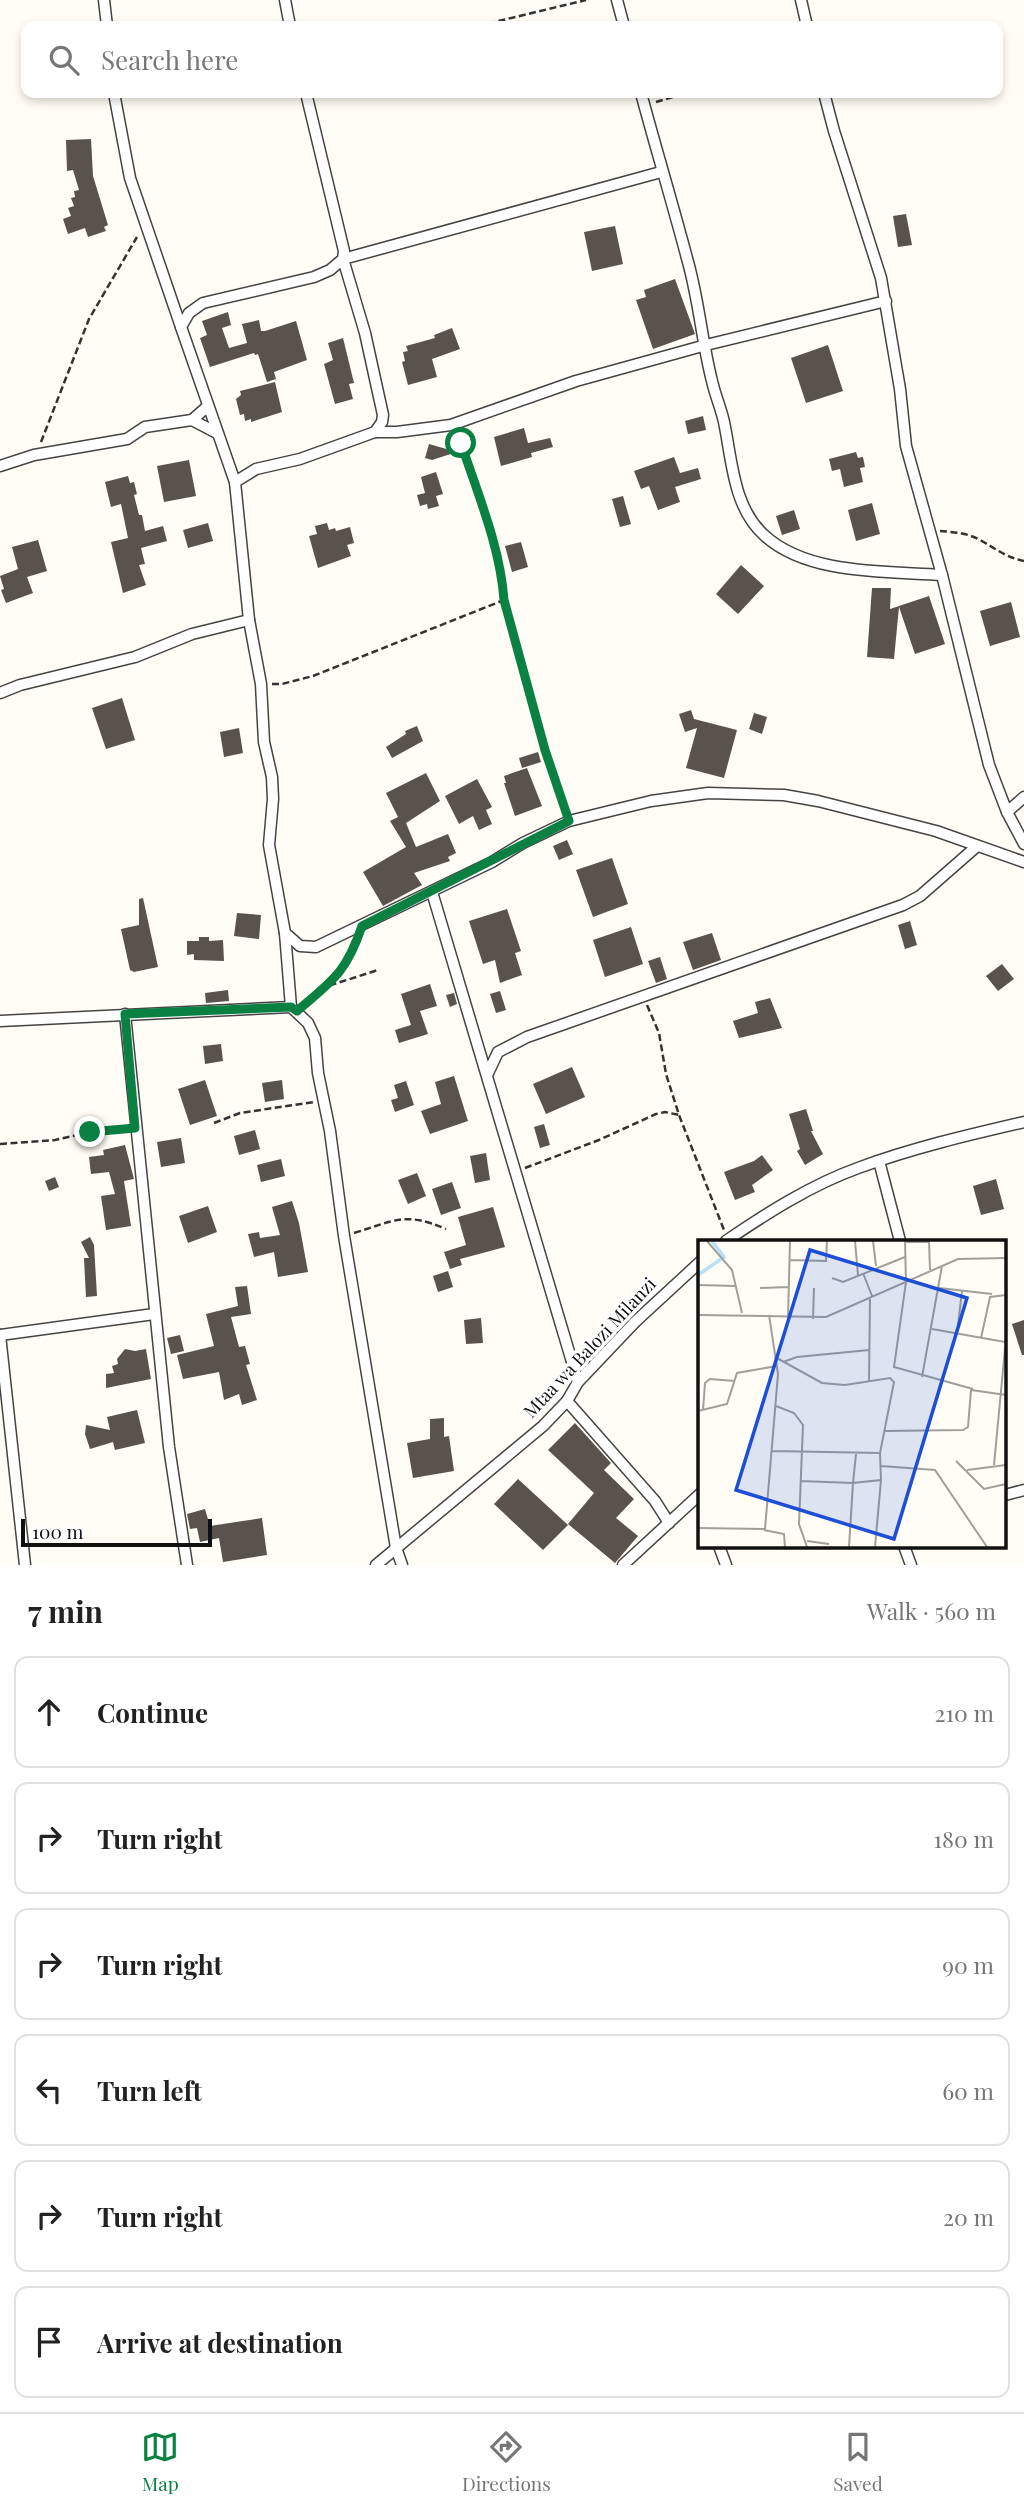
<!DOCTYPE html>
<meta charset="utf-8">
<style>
:root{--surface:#fff;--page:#f6f6f6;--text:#222;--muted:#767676;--line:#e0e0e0;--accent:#0b8043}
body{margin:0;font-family:"Playfair Display",serif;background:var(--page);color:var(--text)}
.scale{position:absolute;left:21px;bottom:18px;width:191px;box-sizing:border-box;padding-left:7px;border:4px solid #111;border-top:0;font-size:19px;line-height:24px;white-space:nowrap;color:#111;-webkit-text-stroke:5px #fff;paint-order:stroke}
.stop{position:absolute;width:21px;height:21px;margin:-16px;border:5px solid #0b8043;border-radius:50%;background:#fff}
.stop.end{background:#0b8043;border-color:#fff;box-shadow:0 2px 7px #0008}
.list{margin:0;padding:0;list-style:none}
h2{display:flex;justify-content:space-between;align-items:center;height:91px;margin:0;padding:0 28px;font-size:30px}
h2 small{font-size:23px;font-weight:400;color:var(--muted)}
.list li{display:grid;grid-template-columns:46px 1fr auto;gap:21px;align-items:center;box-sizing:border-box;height:112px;margin:0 14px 14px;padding:0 14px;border:2px solid var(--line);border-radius:14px}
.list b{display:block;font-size:26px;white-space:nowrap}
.list em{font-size:23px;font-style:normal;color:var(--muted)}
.icon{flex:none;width:38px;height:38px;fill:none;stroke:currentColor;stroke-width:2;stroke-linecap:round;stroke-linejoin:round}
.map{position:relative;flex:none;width:1024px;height:1565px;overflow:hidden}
.search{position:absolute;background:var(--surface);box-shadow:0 4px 10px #0003;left:21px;right:21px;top:21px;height:77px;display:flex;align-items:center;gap:18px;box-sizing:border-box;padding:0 24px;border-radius:14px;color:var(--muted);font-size:26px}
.sheet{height:847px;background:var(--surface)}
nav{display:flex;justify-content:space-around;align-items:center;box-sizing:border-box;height:98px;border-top:2px solid var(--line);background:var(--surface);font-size:19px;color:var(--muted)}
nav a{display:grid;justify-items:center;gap:4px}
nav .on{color:var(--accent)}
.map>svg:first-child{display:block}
.building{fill:#5a524d}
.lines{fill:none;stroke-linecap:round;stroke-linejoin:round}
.minor-casing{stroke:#444;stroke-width:13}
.path{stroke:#333;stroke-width:2.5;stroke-dasharray:7 3.5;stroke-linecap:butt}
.minor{stroke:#fff;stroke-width:10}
.route{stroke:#0b8043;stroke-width:9}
.labels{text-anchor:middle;stroke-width:7;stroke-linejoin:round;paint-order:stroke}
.street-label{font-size:18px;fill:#111;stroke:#fff}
.inset-river{fill:none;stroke:#b9e0f7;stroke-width:3.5}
.inset-road{fill:none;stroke:#a09f9a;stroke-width:2}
.view{fill:#1d4ed8;fill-opacity:0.15;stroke:#1d4ed8;stroke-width:3.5}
.inset-edge{fill:none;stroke:#111;stroke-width:3.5}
</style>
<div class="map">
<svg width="1024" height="1565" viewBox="0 0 1024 1565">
<rect width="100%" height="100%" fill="#fffdf5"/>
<g class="building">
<polygon points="91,139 93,176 108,225 104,227 106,231 88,237 85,228 68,234 63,219 71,216 68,208 74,206 71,198 75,197 74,191 79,190 73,170 67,171 66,140"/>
<polygon points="906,214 912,245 898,247 893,216"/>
<polygon points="615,226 623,264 592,271 584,232"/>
<polygon points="675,279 695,334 653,349 636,300 646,297 644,290"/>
<polygon points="228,312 231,325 222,328 229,348 247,343 242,324 259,320 261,331 265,331 296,321 307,360 274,372 276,379 267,382 258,354 255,355 254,353 210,367 200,338 207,335 202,321"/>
<polygon points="452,328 460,349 432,359 437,377 408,385 402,362 405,361 403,352 408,351 406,346 435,338 434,335"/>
<polygon points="343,338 354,383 349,384 353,399 335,404 324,364 333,360 328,343"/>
<polygon points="828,345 843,391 806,403 791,358"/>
<polygon points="275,382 282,412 251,422 251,419 245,421 244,414 240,415 236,399 241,395 240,391"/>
<polygon points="703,416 706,430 688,434 685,421"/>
<polygon points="524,428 528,443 550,438 553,447 531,453 532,457 501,466 494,437"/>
<polygon points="429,444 457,452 432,460 425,458"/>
<polygon points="856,452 858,458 863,457 865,467 860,468 863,482 844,487 840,469 832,471 829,459"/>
<polygon points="674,457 680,473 698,468 701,479 675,487 680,502 658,510 649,486 641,489 634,471"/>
<polygon points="189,460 196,496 164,502 157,466"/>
<polygon points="436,472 443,494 436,496 439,506 428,509 427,504 420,506 417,495 425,493 421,477"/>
<polygon points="128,476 130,483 134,482 137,494 134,495 139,515 142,515 145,531 163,526 167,541 141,548 145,564 139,565 146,585 123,593 111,542 128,538 121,504 111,507 105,482"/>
<polygon points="623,496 631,524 620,527 612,499"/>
<polygon points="872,503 880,534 856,541 848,510"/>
<polygon points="794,510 800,529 782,535 776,516"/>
<polygon points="208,523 213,541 188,548 183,530"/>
<polygon points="327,523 329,530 335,528 336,531 350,527 354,543 347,545 351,556 318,568 309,536 317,534 315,526"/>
<polygon points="38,540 47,571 27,577 33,593 6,603 1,590 4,589 0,576 18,569 12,547"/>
<polygon points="521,542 528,567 512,572 505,546"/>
<polygon points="741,565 764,586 738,614 716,594"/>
<polygon points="872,588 891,588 890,609 929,596 945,644 915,654 899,607 894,659 867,657"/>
<polygon points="1011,602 1020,637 990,646 980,611"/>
<polygon points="122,698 135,740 106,749 92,708"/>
<polygon points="691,710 694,719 737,730 724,778 686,768 697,728 685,732 679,714"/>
<polygon points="754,713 767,717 762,734 749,729"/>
<polygon points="417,726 423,741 392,758 386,747 406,734 405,731"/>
<polygon points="239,728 243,753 224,757 220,732"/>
<polygon points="538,752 541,762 522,768 519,758"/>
<polygon points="527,768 542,806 515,816 504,783 506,783 504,776"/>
<polygon points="426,773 440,801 406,823 416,847 448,834 456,853 448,857 450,861 414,873 422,885 383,906 363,872 406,847 390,821 398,817 386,793"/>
<polygon points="477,779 492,807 486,810 492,824 479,830 473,816 459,824 445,796"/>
<polygon points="567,840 573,854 559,860 553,846"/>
<polygon points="612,858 628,904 593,917 576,870"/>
<polygon points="143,898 158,967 134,972 130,970 121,929 139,925 139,899"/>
<polygon points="507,909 521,951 515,953 522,975 500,983 495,960 483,964 469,921"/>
<polygon points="237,913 261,915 259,939 234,936"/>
<polygon points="910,921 917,945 905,949 898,925"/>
<polygon points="631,927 643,964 605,977 593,940"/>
<polygon points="712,933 721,960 693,970 683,942"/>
<polygon points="199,937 209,937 209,941 223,940 224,961 194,960 194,954 187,955 187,941 199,941"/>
<polygon points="660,957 667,979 656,983 648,961"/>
<polygon points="1002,964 1014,979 998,991 986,976"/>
<polygon points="430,984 437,1006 420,1011 428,1034 399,1043 395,1030 411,1025 401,994"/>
<polygon points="228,990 229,1001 206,1003 205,993"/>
<polygon points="500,991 506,1010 496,1013 490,994"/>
<polygon points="454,993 457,1004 450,1007 446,995"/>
<polygon points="770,998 782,1028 739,1038 733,1021 758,1013 755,1002"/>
<polygon points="221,1044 223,1061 205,1064 203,1046"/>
<polygon points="572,1067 585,1097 546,1114 533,1084"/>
<polygon points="454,1076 468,1121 430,1134 421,1111 441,1104 435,1082"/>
<polygon points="205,1080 217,1116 190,1125 178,1089"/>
<polygon points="282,1080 284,1099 265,1102 262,1083"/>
<polygon points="406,1081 414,1105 395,1112 391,1100 398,1098 394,1085"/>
<polygon points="806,1109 813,1131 811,1131 823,1154 805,1165 797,1151 800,1149 789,1114"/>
<polygon points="544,1124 550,1145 540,1148 534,1127"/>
<polygon points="255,1130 260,1149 239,1155 234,1136"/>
<polygon points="181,1138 185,1163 161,1167 157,1142"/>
<polygon points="125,1145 134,1179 124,1181 131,1226 106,1230 101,1196 115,1194 109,1172 91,1174 89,1157 104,1155 103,1150"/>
<polygon points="486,1153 490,1180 475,1183 470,1156"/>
<polygon points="762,1155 773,1170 752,1185 755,1192 735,1200 724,1172 754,1161"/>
<polygon points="281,1159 285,1176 261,1182 257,1165"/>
<polygon points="417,1173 426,1196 408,1204 398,1180"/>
<polygon points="55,1177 59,1187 49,1191 45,1181"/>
<polygon points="996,1179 1004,1209 981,1215 973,1186"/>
<polygon points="452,1182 461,1208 441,1215 432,1189"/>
<polygon points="292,1201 299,1223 308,1272 278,1277 274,1252 254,1257 248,1234 259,1232 260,1238 280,1235 272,1207"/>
<polygon points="208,1206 217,1232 188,1243 179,1216"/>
<polygon points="493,1207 505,1247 460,1259 462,1265 450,1269 444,1252 466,1245 458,1217"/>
<polygon points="90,1237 94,1245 97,1296 86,1297 84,1258 89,1258 81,1242"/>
<polygon points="448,1271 453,1287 438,1292 433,1276"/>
<polygon points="247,1286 251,1314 231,1317 239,1347 245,1346 250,1364 246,1365 257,1400 242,1405 239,1394 224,1400 219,1372 183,1379 177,1355 214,1346 206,1314 238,1306 235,1287"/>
<polygon points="481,1318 483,1343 466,1344 464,1320"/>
<polygon points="1024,1320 1024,1355 1022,1355 1012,1324"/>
<polygon points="180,1335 184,1351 171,1354 167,1338"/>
<polygon points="125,1349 135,1351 146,1349 151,1379 106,1388 106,1374 114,1373 112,1366 118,1364 117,1359"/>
<polygon points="137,1410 145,1443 115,1450 113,1442 90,1449 85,1434 86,1425 110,1430 107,1417"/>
<polygon points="444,1418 444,1437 449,1436 454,1471 413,1478 407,1443 430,1439 430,1419"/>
<polygon points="575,1423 611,1463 604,1470 634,1499 616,1518 638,1536 615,1563 568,1524 594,1493 548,1450"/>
<polygon points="518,1479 568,1525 543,1550 494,1504"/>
<polygon points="205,1509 210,1526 262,1518 267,1555 223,1562 219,1538 200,1542 197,1528 190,1529 187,1514"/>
</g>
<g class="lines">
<defs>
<g id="minor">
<polyline points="104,0 107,26"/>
<polyline points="285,0 290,26"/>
<polyline points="617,0 624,26"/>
<polyline points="801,0 807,26"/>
<polyline points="114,93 130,178 181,327"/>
<polyline points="306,93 344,251 343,259 330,270 314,277 203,303 189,313 181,327 235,482 249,620 261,684 264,742 272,777 273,799 269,845 285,933 300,946 316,947 492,862 523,843 569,821 651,801 708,793 784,795 818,801 936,831 1024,862"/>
<path d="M641,93C656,149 673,205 688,262C699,301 702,342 712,381C715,395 721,408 724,422C732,460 733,507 764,535C807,575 886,571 942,575"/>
<polyline points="824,93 834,131 881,278 900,389 906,446 942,575 989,765 1007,812 1024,844"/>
<polyline points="192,420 217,433"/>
<polyline points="375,432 382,422 383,415 365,333 343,259 661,172"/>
<polyline points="0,466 34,455 127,439 145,427 192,420 208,406"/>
<polyline points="235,482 256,469 300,459 375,432 397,432 451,425 576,381 706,345 886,301"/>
<polyline points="0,693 20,685 135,657 192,634 249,620"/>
<polyline points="1007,812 1024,797"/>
<polyline points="432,892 578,1382"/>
<polyline points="285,933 291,1007"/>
<polyline points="125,1014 169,1447 187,1565"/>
<polyline points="0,1021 291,1007 308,1023 315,1038 318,1073 330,1131 344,1236 396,1548 402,1565"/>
<polyline points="488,1073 498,1052 527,1037 903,905 920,896 976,847"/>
<polyline points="879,1161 900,1241"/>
<path d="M726,1241C767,1213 811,1185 858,1168C912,1148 968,1135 1024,1122"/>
<polyline points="0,1335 25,1565"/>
<polyline points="0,1335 154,1314"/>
<polyline points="567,1401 655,1501 669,1523"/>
<polyline points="1005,1495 1024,1490"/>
<polyline points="719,1546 726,1565"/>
<polyline points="904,1546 911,1565"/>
<polyline points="376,1565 543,1426 567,1401 578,1382 635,1322 700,1262"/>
<polyline points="623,1565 700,1494"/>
</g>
</defs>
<use href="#minor" class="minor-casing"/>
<g class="path">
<polyline points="478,26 586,0"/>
<polyline points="656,102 686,93"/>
<path d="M456,434L461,443C478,495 500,546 504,600L545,750L565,809"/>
<polyline points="41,442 89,319 137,237"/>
<path d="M940,531C953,532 967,533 978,539C995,548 1005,557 1024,561"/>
<polyline points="272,684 282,684 313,676 504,600"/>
<polyline points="328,986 352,955 358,939"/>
<polyline points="305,1005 328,986 378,970"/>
<polyline points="647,1005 659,1033 666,1074 679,1115 724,1230"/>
<polyline points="214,1123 240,1113 314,1102"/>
<polyline points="0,1144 55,1140 90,1132 125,1129"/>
<polyline points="525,1168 599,1140 656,1114 665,1112 679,1115"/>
<path d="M354,1233C394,1221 404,1211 446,1229"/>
</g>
<use href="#minor" class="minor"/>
</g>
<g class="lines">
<path class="route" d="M90,1132L135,1128L125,1014L291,1007L297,1011C333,980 346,973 362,926L569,821L545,750L504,600C500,546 478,495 461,443"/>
</g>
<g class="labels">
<g class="street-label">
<text transform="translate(590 1348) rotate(-47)" y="6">Mtaa wa Balozi Milanzi</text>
</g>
</g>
<g transform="translate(698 1240)">
<rect width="308" height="308" fill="#fffdf5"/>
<path class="inset-river" d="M0,35L26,17L14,1"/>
<path class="inset-road" d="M9,1L34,30L44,73M157,1L160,35M175,1L178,26M207,1L208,42L196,127L275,149M231,1L232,30M207,2H231M92,20L128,21L129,1M165,33L174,56M134,38L145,42L207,17M0,45L38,46M62,48L91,47M241,48L294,54M0,75L128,77L260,19L308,18M90,78L92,1M115,79L116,48M234,89L307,102M259,93L264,51M283,98L292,57L308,55M77,117L124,143L147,145L192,138L196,142L182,213L183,240L155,243L151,307M85,122L99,117L171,110M224,137L244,26M171,141L172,59M78,166L96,173L105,185L101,284L109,307M5,170L7,143L12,139L37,141M0,171L29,164L39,133L79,126M187,191L265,190L270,187L273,150L308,155M74,211L182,213M258,221L286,249L308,244M296,225L308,98M183,226L237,230L289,307M269,230L308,225M102,241L155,243L158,214M0,288L67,289L80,134L71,75M66,290L86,294L87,307M109,301L131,304M177,307L183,240"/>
<path class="view" d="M112,10L269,58L196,299L38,250Z"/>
<rect width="308" height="308" class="inset-edge"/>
</g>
</svg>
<div class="scale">100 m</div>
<div class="stop" style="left:461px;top:443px"></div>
<div class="stop end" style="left:90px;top:1132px"></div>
<div class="search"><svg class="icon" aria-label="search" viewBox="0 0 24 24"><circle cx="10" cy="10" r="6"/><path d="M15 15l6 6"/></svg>Search here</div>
</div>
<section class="sheet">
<h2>7 min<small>Walk · 560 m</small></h2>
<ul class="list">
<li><svg class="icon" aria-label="ahead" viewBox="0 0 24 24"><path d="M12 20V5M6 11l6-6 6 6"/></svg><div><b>Continue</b></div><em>210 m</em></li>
<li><svg class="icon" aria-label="right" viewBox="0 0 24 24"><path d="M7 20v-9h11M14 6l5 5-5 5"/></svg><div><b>Turn right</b></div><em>180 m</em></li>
<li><svg class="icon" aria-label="right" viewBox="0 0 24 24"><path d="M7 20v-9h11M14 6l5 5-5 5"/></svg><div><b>Turn right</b></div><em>90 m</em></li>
<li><svg class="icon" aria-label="left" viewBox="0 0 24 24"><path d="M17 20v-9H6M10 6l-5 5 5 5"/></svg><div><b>Turn left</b></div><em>60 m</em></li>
<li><svg class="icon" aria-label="right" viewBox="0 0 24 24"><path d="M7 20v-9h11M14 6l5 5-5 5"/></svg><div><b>Turn right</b></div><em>20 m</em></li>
<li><svg class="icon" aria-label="arrive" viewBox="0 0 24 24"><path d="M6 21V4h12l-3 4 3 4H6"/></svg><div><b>Arrive at destination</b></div></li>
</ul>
</section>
<nav>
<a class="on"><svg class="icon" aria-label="map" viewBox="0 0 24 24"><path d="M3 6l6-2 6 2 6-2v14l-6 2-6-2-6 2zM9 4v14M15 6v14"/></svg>Map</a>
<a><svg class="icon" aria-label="directions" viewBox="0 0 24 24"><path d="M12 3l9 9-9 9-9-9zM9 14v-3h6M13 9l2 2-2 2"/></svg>Directions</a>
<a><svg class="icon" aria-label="saved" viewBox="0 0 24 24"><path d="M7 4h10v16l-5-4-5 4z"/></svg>Saved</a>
</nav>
